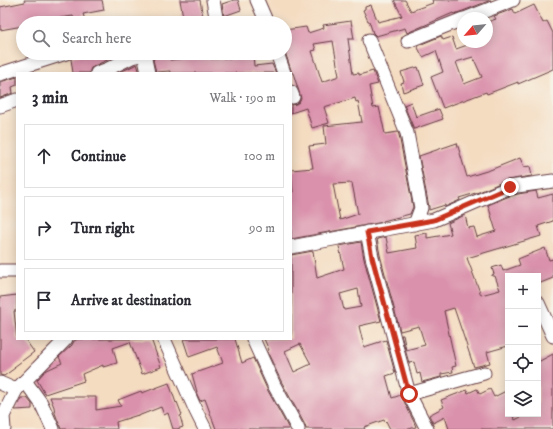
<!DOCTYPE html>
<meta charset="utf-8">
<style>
:root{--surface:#fff;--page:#f2f2f3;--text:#2b2b33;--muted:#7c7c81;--line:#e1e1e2}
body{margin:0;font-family:"IM FELL DW Pica",serif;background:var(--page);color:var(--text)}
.controls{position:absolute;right:12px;bottom:12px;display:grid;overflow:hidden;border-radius:0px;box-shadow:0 2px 10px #0003}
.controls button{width:36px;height:36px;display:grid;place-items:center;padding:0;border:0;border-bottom:1px solid var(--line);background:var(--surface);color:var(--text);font:20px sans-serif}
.compass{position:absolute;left:457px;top:12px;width:36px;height:36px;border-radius:50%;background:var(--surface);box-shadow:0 2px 10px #0003;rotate:242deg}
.stop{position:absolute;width:12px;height:12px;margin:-9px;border:3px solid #c8321e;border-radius:50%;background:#fff}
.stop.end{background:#c8321e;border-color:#fff;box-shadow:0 1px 4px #0008}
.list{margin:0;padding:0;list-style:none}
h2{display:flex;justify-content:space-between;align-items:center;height:52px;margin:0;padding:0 16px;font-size:17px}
h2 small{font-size:13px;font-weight:400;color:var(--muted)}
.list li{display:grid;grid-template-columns:26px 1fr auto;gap:12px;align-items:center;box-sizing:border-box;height:64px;margin:0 8px 8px;padding:0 8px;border:1px solid var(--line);border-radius:0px}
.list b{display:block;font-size:15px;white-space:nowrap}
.list em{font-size:13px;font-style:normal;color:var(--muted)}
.icon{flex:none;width:22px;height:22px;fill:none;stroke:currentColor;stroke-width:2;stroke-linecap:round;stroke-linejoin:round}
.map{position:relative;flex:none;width:553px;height:429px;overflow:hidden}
.search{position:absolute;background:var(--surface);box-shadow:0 2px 10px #0003;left:16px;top:16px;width:276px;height:44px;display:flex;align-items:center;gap:10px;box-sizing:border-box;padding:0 14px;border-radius:22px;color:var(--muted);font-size:15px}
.panel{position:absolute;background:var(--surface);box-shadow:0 2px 10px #0003;left:16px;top:72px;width:276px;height:268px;border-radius:0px}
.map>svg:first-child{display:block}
.building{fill:#da92ac;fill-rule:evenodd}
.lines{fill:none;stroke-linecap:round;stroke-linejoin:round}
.minor-casing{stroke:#643b42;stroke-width:15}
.minor{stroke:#fff;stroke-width:13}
.route{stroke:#c8321e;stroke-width:5}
</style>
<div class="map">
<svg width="553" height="429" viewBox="0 0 553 429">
<rect width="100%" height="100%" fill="#f7f3e8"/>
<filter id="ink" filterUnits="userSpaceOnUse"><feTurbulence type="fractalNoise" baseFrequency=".025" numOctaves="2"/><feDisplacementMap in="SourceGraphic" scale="8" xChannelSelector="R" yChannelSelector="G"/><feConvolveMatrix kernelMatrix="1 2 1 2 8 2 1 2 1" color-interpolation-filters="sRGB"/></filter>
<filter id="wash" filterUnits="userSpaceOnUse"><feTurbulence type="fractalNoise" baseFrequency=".012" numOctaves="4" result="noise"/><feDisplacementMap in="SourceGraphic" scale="16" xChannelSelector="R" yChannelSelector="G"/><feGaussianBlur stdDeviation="0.9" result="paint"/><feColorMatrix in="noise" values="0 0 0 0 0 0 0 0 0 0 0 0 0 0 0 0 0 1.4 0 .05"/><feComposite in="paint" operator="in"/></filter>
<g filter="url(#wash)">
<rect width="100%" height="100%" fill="#f4dcc1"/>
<g id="blocks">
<g class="building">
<polygon points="24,0 102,0 104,10 83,14 86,23 75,23 73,16 53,19 53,20 41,22 41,23 22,23 23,26 0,30 0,7 25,2"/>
<polygon points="180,0 200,0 204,23 184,23"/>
<polygon points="234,0 238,0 241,10 224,16 222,4"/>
<polygon points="394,0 405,0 411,11 433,3 432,0 491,0 463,11 454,14 453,13 407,33 405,28 376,36 373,33 369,21 368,21 363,10 365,9 365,7 371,5 378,22 402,16"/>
<path d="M534,5L543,23L547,21L553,33V69L518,84V82L487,94L486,92L443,108L431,77L443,72L436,51L423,57L417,46L441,36L443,40L452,37L456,49L476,42H487V22L496,19L494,16L513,9L515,14ZM473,57L482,77L464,84L456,62Z"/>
<path d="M351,21L354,39H348L353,74L359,73V75L373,71L378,84L369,86L373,108L379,107L385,134L398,132L399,135L413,207L410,214L383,221V222L291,239V192H293L291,170L313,168L309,146L326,144L324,126L362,122L358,101L356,102L355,98L324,107L329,123L312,128L306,108L291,113V105L296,104L299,102L301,98L293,73H292L285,52V30L306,27L308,33L324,28L323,25ZM333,41L339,76L322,82L312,51L316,50L314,44ZM352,183L358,214L340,220L333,184Z"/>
<polygon points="88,53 114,53 114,57 94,66 91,68 89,73 73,73 71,59 73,56"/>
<polygon points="157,53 171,53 170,60 197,57 197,53 210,53 211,59 233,58 233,53 253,53 254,66 272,64 276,73 170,73 170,71 156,72 153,60 156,56"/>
<polygon points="137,64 140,73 118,73 135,65"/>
<polygon points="418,67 424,85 403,92 401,83 404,82 401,72"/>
<polygon points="17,77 17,85 12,87 13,93 0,98 0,82"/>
<polygon points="411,102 416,117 439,109 443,119 414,129 404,105"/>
<polygon points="457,143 467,177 490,170 520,158 524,167 530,166 532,176 507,180 479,192 459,198 460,200 445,207 445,205 429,210 429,207 419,156"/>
<polygon points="536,191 538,198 553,194 553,221 538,226 541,236 467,258 481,295 500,290 495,276 492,276 492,275 494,274 492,268 501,265 503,271 520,265 518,259 545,248 549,260 553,259 553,278 538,284 538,276 508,276 508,346 487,352 490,363 474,367 454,308 444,311 456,366 452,367 453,372 441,374 441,377 422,382 420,373 417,374 414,362 409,363 401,335 403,335 406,350 425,345 419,326 400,331 380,255 377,239 386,237 389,253 417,248 415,235 427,233 427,238 451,234 448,223 465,215 468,228 474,227 477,237 496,231 488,205 512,195"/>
<path d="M361,242L364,259L381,321L359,326L364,347L386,340L395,373L386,376L392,398L401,395L414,422L416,427L409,429H390L386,421L385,422L384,420L364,427L365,429H306L305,425L281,381L267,351L269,350L264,339H291V255L313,251L317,278L344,269L339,246ZM358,289L361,307L344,310L340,294ZM300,344L311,364L294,372L285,351Z"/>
<polygon points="17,295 17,311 14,311 17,339 25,339 34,352 14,367 15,368 4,376 0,375 0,297"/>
<polygon points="78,339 151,339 161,367 142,374 130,342 113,348 117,363 103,367 103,365 82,374 84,381 45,394 37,380 45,371 62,363 59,357 72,345 74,341"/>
<polygon points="183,339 235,339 242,363 253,358 267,389 289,429 216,429 205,399 200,401 196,392 197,392 192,374 223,363 217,347 189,357"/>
<polygon points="553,354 553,429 449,429 445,417 433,423 429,415 444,407 441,400 467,390 468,393 477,389 480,394 490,389 494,397 508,390 508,414 512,414 515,420 527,414 538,414 538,362"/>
<polygon points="169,383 176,403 177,402 182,415 180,416 183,427 177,429 173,429 168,413 164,415 161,407 138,416 138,415 116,422 117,429 61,429 55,413 54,407 50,397 96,397 96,410 121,406 118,400 141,391 142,393"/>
<polygon points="21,398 27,398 32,404 32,409 15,410"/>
</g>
</g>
</g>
<g filter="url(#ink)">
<use href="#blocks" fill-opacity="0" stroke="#643b42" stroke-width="1"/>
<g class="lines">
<defs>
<g id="minor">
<polyline points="213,0 217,23"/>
<polyline points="257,0 267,23"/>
<polyline points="467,18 513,0"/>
<polyline points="369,40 407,133 421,208 415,224"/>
<polyline points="408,41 463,19"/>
<polyline points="277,53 284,73"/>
<polyline points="144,54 148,73"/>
<polyline points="97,73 108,69 132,57 149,53"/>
<polyline points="0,74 66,53"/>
<polyline points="291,92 293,97"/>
<polyline points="0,106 17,100"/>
<polyline points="367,232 372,257 409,394 427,429"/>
<polyline points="291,247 434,220 510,187 553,181"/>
<polyline points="0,271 17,271"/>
<polyline points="538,303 553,336"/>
<polyline points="164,339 196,411 205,429"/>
<polyline points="253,339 274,385 298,429"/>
<polyline points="25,381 41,403 53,429"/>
<polyline points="0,383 16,390"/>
<polyline points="409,394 484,373"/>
<polyline points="4,429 3,416 16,390 66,339"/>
</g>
</defs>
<use href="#minor" class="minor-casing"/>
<use href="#minor" class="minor"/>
</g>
</g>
<g class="lines" filter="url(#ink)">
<polyline class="route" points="409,394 372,257 367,232 434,220 510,187"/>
</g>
</svg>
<div class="controls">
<button>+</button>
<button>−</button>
<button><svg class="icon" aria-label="locate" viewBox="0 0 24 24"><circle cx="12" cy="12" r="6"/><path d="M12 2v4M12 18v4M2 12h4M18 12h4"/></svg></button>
<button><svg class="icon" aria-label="layers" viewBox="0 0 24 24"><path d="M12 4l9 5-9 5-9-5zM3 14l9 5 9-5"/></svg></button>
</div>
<svg class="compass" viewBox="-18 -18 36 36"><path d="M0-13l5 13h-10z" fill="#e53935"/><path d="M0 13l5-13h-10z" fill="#7c7c81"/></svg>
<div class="stop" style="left:409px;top:394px"></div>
<div class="stop end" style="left:510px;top:187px"></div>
<div class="search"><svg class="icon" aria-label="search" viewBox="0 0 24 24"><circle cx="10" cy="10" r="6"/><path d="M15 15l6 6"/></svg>Search here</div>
<section class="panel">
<h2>3 min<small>Walk · 190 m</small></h2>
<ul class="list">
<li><svg class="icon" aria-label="ahead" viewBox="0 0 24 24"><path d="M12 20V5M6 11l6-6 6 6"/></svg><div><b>Continue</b></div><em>100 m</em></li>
<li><svg class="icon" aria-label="right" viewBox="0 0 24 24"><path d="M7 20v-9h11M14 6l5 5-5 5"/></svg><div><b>Turn right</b></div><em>90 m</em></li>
<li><svg class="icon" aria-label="arrive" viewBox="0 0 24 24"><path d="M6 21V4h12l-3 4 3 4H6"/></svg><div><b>Arrive at destination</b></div></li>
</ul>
</section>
</div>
